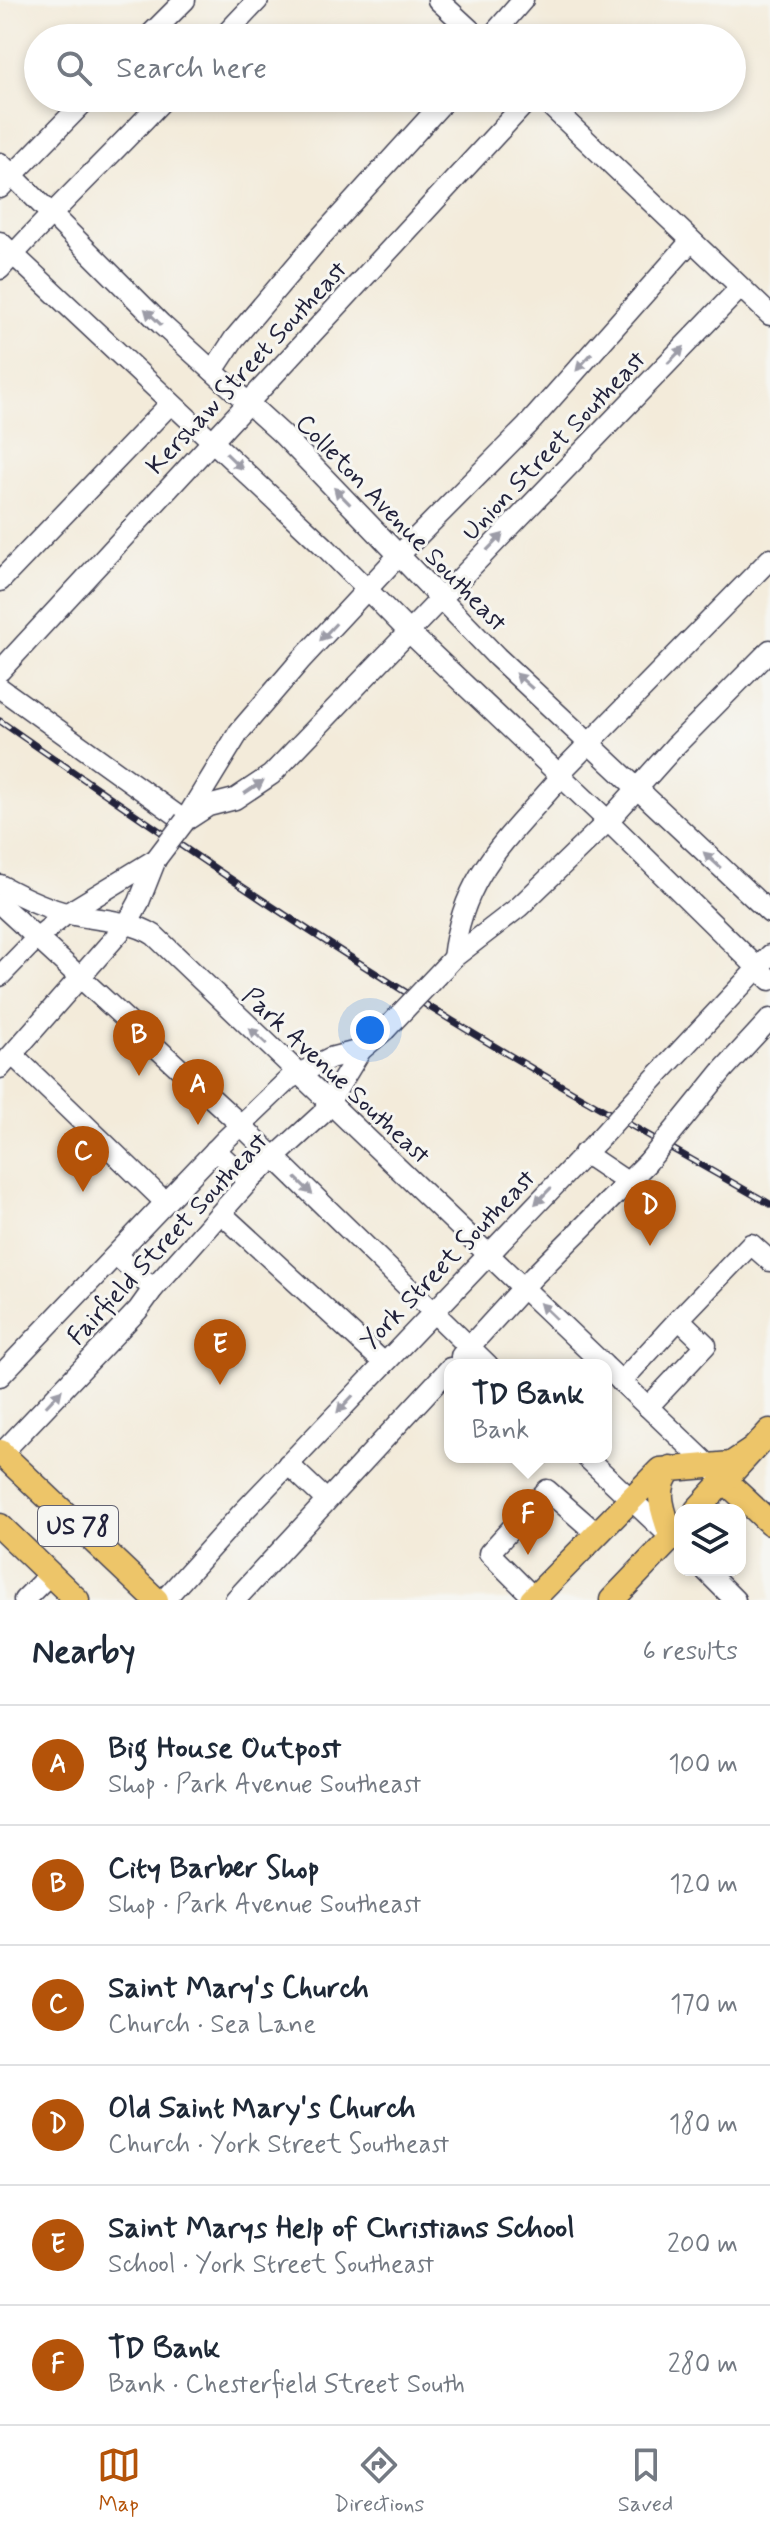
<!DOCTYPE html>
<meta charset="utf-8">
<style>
:root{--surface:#fff;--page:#f6f6f7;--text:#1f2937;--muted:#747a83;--line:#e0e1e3;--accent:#b45309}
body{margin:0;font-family:Mynerve,sans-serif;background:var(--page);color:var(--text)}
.controls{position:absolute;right:24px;bottom:24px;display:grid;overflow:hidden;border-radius:16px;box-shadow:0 4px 12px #0003}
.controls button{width:72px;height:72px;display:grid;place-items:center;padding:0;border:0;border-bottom:2px solid var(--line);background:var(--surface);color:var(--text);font:40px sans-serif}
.you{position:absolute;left:370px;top:1030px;width:28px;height:28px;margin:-20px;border:6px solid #fff;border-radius:50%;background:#1a73e8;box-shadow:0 0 0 12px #1a73e833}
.badge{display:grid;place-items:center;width:52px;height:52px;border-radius:50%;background:var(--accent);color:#fff;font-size:26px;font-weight:700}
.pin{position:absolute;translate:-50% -66px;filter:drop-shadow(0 2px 4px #0008)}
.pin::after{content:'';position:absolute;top:42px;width:28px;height:24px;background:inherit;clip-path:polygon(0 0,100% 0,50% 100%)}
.popup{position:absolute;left:444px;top:1359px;width:168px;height:104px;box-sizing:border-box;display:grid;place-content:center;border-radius:16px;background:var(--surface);filter:drop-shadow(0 2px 6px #0005);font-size:26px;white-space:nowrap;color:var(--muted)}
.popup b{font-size:30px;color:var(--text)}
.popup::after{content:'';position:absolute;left:50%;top:100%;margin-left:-16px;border:16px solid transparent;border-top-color:var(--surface)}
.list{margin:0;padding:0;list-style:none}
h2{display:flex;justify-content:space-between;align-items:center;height:104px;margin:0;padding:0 32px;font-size:34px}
h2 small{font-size:26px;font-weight:400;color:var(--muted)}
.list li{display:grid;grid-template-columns:52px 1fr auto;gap:24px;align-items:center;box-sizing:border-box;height:120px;padding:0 32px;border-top:2px solid var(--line)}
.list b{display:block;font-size:30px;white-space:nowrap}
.list p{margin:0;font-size:26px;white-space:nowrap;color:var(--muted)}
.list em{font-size:26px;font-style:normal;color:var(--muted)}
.icon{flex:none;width:44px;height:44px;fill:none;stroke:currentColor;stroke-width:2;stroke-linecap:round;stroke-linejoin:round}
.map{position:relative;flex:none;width:770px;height:1600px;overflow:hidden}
.search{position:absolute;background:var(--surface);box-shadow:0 4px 12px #0003;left:24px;right:24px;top:24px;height:88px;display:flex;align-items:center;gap:20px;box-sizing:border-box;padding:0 28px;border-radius:44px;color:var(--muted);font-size:30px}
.sheet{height:824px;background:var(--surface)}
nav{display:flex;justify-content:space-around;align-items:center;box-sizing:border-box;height:112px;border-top:2px solid var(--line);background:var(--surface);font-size:22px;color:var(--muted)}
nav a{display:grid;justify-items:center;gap:4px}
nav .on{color:var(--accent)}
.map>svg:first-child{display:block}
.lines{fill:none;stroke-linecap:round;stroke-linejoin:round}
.minor-casing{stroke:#414053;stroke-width:23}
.major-casing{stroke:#414053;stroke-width:27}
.minor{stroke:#fff;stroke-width:20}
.major{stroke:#edc569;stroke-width:24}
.rail-casing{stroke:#22223b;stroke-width:7}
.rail{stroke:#f6f6f2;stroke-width:4;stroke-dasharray:12;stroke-linecap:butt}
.minor-bridge-casing{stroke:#414053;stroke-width:23;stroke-linecap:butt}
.minor-bridge{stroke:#fff;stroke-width:20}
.oneway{fill:#9c9ca7}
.labels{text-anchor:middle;stroke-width:6;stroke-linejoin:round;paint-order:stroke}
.shield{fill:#f6f6f2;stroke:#626272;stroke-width:2}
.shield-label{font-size:24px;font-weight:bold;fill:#22223b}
.street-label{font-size:26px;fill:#22223b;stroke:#f6f6f2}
</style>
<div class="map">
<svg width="770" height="1600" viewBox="0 0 770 1600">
<rect width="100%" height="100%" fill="#f6f6f2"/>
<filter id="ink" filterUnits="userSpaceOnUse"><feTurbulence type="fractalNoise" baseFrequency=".0125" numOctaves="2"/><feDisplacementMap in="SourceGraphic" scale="16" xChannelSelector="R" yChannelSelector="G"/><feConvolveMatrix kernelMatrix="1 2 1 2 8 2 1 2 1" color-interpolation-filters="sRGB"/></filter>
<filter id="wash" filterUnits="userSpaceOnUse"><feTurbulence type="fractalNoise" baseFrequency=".006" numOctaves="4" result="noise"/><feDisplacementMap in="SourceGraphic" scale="32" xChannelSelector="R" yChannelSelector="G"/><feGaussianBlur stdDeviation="1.8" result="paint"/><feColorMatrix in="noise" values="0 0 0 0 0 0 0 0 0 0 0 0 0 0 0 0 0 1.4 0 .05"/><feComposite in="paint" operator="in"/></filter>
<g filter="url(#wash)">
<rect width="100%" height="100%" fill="#f3ebda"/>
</g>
<g filter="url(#ink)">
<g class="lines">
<defs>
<g id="minor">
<polyline points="438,0 479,38"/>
<polyline points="147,38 185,0"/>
<polyline points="222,38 258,0"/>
<polyline points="490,38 523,0"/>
<polyline points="542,98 770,315"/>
<polyline points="0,163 161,324 282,434 497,657 770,913"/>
<polyline points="0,188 88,98"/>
<polyline points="0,242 327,549 409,632 608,821 770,980"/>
<path d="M0,269C53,210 111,156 165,98"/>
<polyline points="213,371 234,339 317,241 447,98"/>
<polyline points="0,581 171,403"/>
<polyline points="0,671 530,98"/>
<polyline points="0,688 185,821"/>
<polyline points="558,775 770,559"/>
<polyline points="187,817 239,732 300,661 399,555 527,426 691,241"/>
<polyline points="185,821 208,806 235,799 271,775 740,288"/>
<path d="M0,885C22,897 45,908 70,914C98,921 129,919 154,935L604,1365"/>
<polyline points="0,904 241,1125 488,1365"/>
<path d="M453,958C463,873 508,839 560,778"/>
<polyline points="443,969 453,958 519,907 608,821 676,745 770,650"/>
<polyline points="0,976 38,937 66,914 156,859"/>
<polyline points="13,1055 165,1202"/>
<polyline points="0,1068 127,924 139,902 156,859"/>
<polyline points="638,1096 770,955"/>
<polyline points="680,1123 723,1070 770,1019"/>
<polyline points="215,1150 249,1181"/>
<polyline points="584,1153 627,1182"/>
<polyline points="221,1213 384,1363"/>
<polyline points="116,1255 153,1289"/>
<polyline points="461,1356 533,1277 647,1163"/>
<polyline points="606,1367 716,1472"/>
<polyline points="0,1376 226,1139 289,1079 330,1058 361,1050"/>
<polyline points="621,1382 679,1319"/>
<polyline points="648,1407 706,1345 679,1319 751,1244 770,1261"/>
<polyline points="0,1455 138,1310 153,1289 249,1181 322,1114 361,1050 385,1030"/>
<polyline points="586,1457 673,1539"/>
<polyline points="288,1464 326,1500"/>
<polyline points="705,1570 735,1600"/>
<polyline points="534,1598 489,1553 547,1490 596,1533"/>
<polyline points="24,1600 50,1574"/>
<polyline points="164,1600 241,1514 598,1140"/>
<polyline points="235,1600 450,1368"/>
</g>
<g id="major">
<polyline points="0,1452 156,1600"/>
<path d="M671,1468C652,1492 664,1511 672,1538"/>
<polyline points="724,1480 770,1523"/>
<polyline points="697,1510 770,1431"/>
<polyline points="0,1526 77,1600"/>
<polyline points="532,1600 660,1470 731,1464 752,1450"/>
<polyline points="612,1600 680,1529"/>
</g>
</defs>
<use href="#minor" class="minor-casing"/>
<use href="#major" class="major-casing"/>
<use href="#minor" class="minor"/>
<use href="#major" class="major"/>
<defs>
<path id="rail" d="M0,721C174,842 349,962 533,1069C611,1115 691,1159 770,1204"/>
</defs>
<use href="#rail" class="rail-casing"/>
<use href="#rail" class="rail"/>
<defs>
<g id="minor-bridge">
<polyline points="156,859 185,821"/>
<polyline points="385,1030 443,969"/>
<polyline points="598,1140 638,1096"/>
<polyline points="647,1163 680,1123"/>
</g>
</defs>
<use href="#minor-bridge" class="minor-bridge-casing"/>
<use href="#minor-bridge" class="minor-bridge"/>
</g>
<defs><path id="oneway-solid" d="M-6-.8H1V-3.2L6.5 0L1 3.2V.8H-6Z" transform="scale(2)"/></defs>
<g class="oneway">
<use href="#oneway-solid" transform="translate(153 317) rotate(-136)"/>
<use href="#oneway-solid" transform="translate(676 355) rotate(-46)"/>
<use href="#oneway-solid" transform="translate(584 362) rotate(132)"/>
<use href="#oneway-solid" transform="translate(234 461) rotate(44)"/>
<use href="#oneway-solid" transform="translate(342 496) rotate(-134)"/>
<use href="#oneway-solid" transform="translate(495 542) rotate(-46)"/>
<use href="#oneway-solid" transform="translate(328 632) rotate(133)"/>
<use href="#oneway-solid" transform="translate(524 681) rotate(-138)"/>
<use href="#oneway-solid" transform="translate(254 787) rotate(-34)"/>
<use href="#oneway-solid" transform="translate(712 860) rotate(-137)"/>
<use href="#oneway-solid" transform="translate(258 1036) rotate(-137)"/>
<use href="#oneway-solid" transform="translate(304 1186) rotate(44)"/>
<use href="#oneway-solid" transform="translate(543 1196) rotate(134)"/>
<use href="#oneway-solid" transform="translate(548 1311) rotate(-136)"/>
<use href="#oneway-solid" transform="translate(54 1398) rotate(-47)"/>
<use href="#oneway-solid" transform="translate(345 1404) rotate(133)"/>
</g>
</g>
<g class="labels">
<rect class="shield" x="38" y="1506" width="80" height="40" rx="6"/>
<g class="shield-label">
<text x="78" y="1534">US 78</text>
</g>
<g class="street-label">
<text transform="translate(246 367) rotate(-47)" y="9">Kershaw Street Southeast</text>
<text transform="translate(553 445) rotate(-46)" y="9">Union Street Southeast</text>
<text transform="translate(402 522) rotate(46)" y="9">Colleton Avenue Southeast</text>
<text transform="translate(337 1075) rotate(43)" y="9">Park Avenue Southeast</text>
<text transform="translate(167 1238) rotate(-47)" y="9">Fairfield Street Southeast</text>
<text transform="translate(447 1259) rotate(-46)" y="9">York Street Southeast</text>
</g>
</g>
</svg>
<div class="controls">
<button><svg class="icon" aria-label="layers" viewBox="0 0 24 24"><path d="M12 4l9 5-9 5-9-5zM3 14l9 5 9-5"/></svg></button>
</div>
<div class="you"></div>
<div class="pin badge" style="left:198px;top:1125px">A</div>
<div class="pin badge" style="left:139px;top:1076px">B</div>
<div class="pin badge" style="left:83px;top:1192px">C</div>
<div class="pin badge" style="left:650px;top:1246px">D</div>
<div class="pin badge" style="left:220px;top:1385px">E</div>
<div class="pin badge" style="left:528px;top:1555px">F</div>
<div class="popup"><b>TD Bank</b>Bank</div>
<div class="search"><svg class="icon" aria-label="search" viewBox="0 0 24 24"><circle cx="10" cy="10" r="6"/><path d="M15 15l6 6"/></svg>Search here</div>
</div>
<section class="sheet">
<h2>Nearby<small>6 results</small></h2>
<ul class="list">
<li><span class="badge">A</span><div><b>Big House Outpost</b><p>Shop · Park Avenue Southeast</p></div><em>100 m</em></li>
<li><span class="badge">B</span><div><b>City Barber Shop</b><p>Shop · Park Avenue Southeast</p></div><em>120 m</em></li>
<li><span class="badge">C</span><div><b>Saint Mary's Church</b><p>Church · Sea Lane</p></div><em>170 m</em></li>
<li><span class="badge">D</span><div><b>Old Saint Mary's Church</b><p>Church · York Street Southeast</p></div><em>180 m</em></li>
<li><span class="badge">E</span><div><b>Saint Marys Help of Christians School</b><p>School · York Street Southeast</p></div><em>200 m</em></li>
<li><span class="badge">F</span><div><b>TD Bank</b><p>Bank · Chesterfield Street South</p></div><em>280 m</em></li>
</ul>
</section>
<nav>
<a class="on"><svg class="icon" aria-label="map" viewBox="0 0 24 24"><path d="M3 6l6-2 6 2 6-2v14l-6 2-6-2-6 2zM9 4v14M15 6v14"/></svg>Map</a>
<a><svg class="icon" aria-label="directions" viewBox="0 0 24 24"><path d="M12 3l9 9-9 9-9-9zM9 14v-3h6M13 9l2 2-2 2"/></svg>Directions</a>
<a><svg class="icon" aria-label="saved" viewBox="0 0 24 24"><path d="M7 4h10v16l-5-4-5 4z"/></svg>Saved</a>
</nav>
